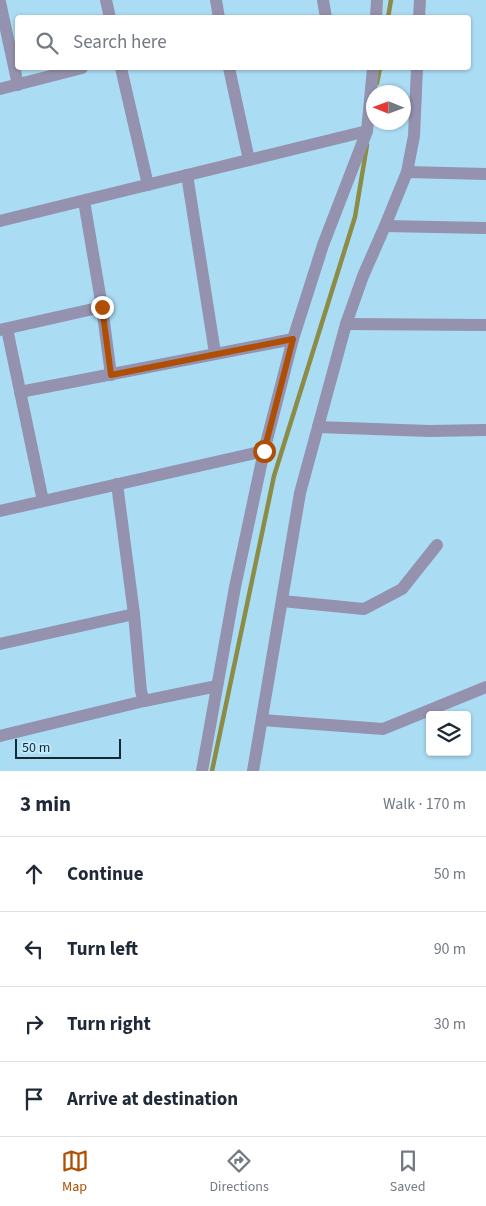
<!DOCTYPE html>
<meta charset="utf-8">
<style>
:root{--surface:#fff;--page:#f6f6f7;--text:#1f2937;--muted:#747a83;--line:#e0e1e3;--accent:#af4f05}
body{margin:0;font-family:"Source Sans 3",sans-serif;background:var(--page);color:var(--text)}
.controls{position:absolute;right:15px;bottom:15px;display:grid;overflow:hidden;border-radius:5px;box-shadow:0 1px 4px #0004}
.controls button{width:45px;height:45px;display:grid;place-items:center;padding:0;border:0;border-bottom:1px solid var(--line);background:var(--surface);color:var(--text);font:25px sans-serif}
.compass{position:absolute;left:366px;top:85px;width:45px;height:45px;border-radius:50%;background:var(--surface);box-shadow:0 1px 4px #0004;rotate:271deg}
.scale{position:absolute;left:15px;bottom:12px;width:106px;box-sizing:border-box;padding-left:5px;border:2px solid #152932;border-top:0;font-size:14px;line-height:18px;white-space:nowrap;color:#152932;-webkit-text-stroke:4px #bfe8fb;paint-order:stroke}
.stop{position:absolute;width:15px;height:15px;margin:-11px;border:4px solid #af4f05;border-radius:50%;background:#fff}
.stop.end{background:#af4f05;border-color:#fff;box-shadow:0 1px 5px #0008}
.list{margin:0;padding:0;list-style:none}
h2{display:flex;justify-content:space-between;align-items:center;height:65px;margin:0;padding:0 20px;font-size:21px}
h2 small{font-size:16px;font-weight:400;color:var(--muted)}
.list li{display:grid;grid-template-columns:32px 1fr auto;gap:15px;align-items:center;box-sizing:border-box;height:75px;padding:0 20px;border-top:1px solid var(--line)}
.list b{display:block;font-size:19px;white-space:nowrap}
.list em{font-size:16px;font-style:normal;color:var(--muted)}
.icon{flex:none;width:28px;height:28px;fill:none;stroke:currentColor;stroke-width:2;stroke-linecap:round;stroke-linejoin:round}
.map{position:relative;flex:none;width:486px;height:771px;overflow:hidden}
.search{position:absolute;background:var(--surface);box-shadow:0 1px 4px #0004;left:15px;right:15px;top:15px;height:55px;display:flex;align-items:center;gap:12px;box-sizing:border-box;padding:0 18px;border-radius:5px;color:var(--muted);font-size:19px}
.sheet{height:365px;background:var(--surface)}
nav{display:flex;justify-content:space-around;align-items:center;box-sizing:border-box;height:70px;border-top:1px solid var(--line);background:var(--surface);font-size:14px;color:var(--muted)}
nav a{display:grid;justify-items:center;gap:2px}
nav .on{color:var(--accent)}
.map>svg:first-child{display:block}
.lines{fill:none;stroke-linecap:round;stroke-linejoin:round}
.stream{stroke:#8c8c46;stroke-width:4.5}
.minor{stroke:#9492ae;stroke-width:12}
.route{stroke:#af4f05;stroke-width:6}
</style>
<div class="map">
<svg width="486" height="771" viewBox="0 0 486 771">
<rect width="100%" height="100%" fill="#aadcf4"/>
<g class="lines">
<g class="stream">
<polyline points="388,18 391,0"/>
<polyline points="377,83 380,68"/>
<polyline points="212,771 274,476 355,217 367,145"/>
</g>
<g class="minor">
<polyline points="106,0 110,18"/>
<polyline points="216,0 219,18"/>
<polyline points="323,0 326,18"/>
<polyline points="0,2 18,85"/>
<polyline points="376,18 377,0"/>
<polyline points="419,18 420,0"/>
<polyline points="121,68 148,185"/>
<polyline points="229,68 249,160"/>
<polyline points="0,89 82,68"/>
<polyline points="407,172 486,174"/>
<polyline points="187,175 215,353"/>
<polyline points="84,201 102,307 111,375"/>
<polyline points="0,221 367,131"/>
<polyline points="385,226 486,228"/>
<polyline points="346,324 486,325"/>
<polyline points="7,329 43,501"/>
<polyline points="0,330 102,307"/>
<polyline points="20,392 293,339"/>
<polyline points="318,427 429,431 486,430"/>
<polyline points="117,484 134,614 141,691 144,701 217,686"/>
<polyline points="0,511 264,451"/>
<polyline points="282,601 364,609 402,589 437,545"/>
<polyline points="0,644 134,614"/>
<polyline points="262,720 383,729 486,687"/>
<polyline points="0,736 144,701"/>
<polyline points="202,771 235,587 264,451 293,339 323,245 367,131 373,68"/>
<polyline points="253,771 300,493 346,324 363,276 385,226 407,172 414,136 417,68"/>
</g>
</g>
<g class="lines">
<polyline class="route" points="102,307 111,375 293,339 264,451"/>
</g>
</svg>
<div class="controls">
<button><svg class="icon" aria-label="layers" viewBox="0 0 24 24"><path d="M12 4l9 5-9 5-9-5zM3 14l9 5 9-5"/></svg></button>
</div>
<svg class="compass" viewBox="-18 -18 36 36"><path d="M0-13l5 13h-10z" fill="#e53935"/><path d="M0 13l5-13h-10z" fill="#747a83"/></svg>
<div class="scale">50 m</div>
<div class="stop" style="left:264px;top:451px"></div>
<div class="stop end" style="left:102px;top:307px"></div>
<div class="search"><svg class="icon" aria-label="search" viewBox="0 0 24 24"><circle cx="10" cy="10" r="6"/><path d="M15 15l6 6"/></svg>Search here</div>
</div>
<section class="sheet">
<h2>3 min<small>Walk · 170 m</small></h2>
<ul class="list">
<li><svg class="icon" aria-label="ahead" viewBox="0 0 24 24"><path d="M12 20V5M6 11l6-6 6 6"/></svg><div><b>Continue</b></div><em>50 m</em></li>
<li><svg class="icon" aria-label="left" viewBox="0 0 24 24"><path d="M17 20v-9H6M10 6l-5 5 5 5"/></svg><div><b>Turn left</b></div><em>90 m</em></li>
<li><svg class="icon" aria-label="right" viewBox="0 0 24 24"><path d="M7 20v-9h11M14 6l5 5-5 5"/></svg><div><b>Turn right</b></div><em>30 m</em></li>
<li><svg class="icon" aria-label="arrive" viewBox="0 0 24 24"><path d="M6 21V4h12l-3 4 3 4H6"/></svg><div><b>Arrive at destination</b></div></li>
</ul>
</section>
<nav>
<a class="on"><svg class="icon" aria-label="map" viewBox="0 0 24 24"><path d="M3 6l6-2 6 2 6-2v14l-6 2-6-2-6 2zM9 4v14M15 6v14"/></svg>Map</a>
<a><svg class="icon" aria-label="directions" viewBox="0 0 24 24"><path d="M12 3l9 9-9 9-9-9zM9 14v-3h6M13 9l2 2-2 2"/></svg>Directions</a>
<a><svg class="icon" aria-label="saved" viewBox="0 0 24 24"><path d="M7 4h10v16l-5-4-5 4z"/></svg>Saved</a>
</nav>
